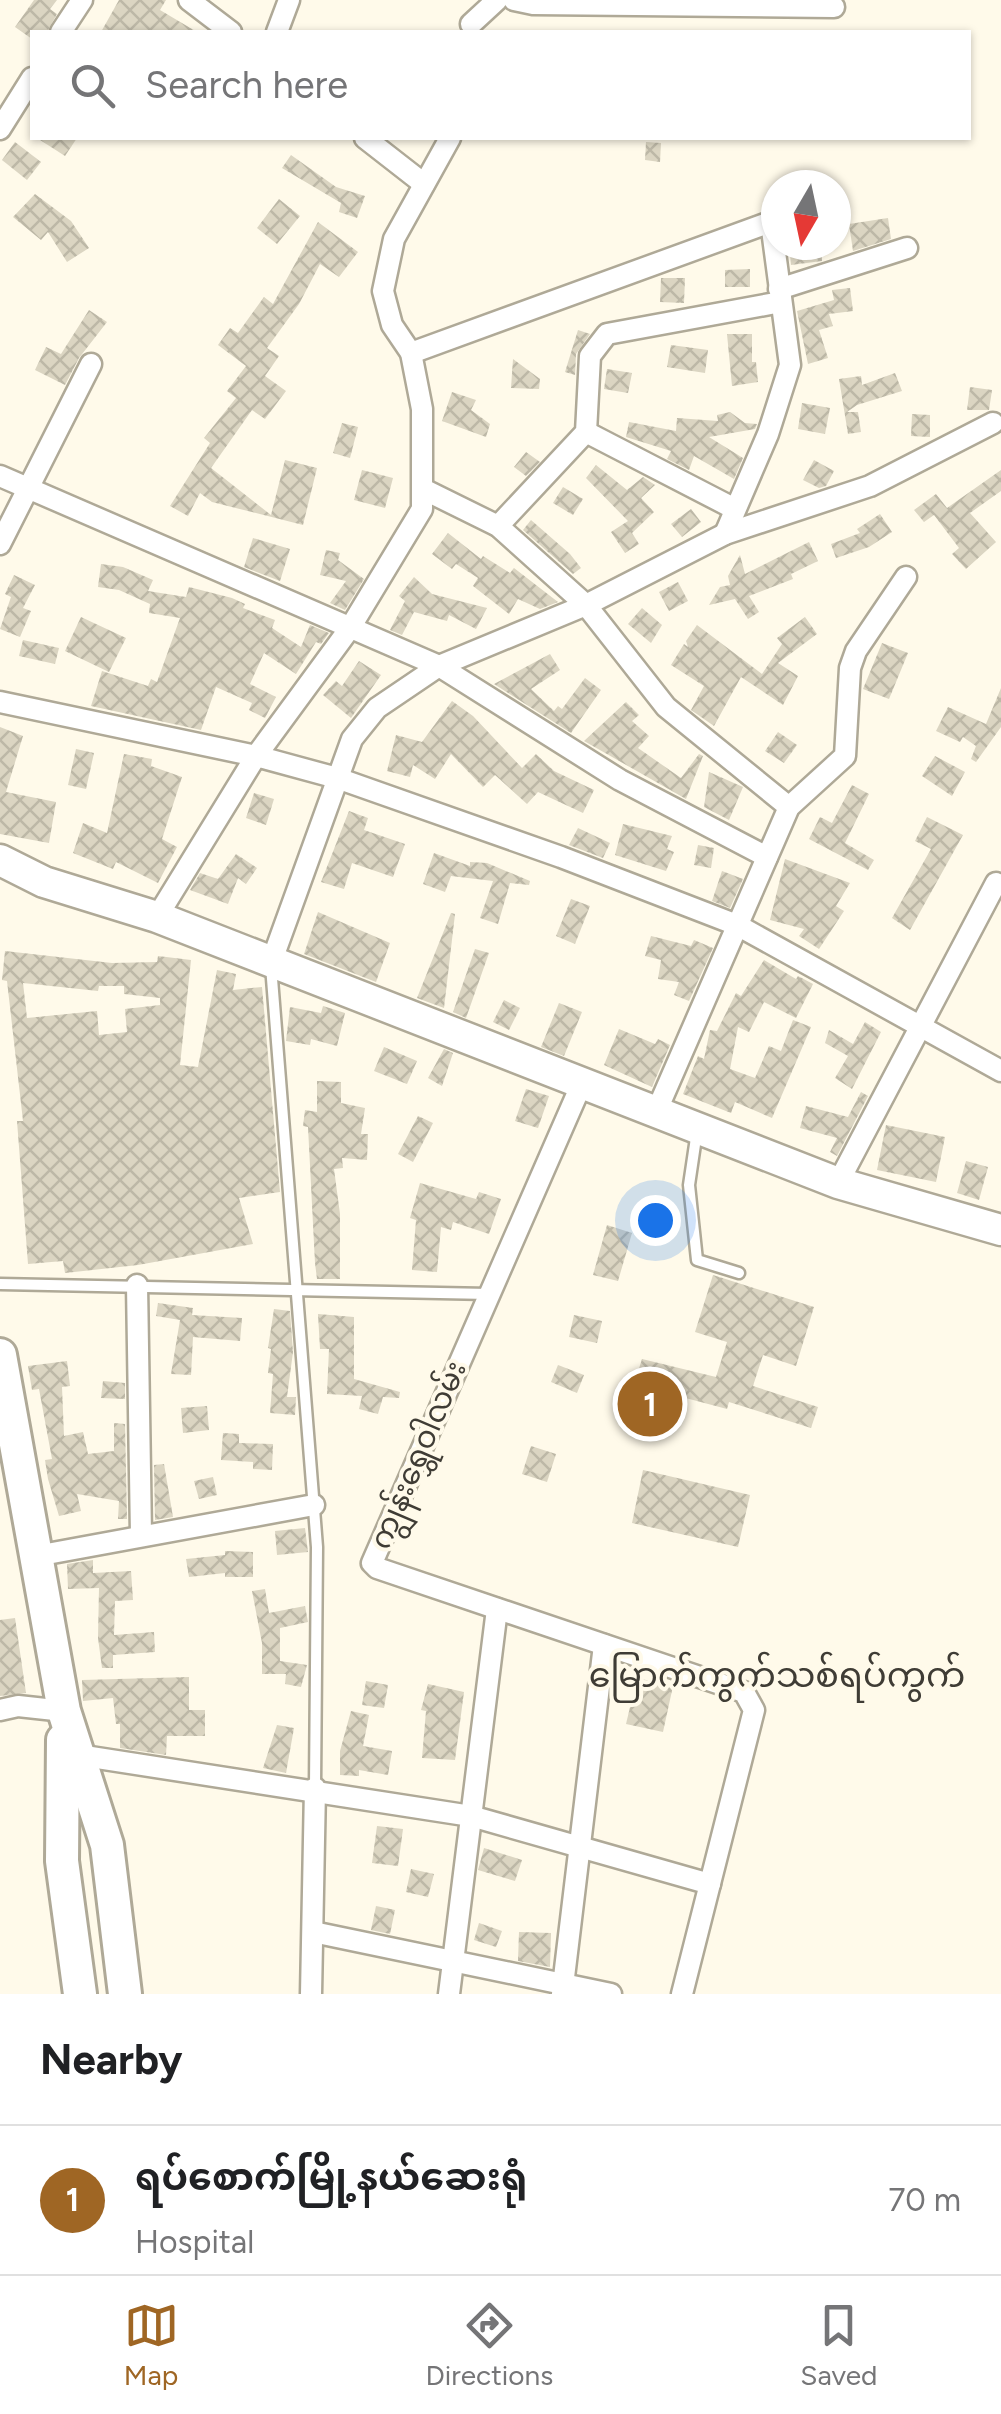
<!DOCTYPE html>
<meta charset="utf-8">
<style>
:root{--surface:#fff;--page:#f2f2f2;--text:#202124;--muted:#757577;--line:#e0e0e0;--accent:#9f6624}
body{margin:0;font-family:Figtree,"Noto Sans Myanmar",sans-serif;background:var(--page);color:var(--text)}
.compass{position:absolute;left:761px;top:170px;width:90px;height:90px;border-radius:50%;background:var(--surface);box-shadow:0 2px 8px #0004;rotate:189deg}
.you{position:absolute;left:655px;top:1220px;width:35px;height:35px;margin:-25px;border:8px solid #fff;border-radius:50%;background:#1a73e8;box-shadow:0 0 0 15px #1a73e833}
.badge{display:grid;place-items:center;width:65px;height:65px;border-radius:50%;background:var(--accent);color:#fff;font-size:32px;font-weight:700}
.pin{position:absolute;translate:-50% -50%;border:5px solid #fff;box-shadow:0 2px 10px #0006}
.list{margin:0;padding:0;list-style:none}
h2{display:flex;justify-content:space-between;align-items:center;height:130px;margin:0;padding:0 40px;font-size:42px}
h2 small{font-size:32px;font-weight:400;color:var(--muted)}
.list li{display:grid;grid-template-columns:65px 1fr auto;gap:30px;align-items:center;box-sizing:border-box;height:150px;padding:0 40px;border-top:2px solid var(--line)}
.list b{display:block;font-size:38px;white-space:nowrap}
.list p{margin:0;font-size:32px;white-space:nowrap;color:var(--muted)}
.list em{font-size:32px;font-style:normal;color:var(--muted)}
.icon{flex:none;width:55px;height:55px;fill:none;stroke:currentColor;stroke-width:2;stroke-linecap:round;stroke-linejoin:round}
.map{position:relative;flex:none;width:1001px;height:1994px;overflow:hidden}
.search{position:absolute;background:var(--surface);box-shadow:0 2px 8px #0004;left:30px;right:30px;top:30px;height:110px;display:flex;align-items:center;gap:25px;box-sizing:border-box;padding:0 35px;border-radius:0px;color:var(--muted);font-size:38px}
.sheet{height:280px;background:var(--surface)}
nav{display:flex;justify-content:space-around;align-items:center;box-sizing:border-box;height:140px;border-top:2px solid var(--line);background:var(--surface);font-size:28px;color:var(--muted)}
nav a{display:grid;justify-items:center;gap:5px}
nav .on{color:var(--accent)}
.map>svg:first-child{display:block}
.building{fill:url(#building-cross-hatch);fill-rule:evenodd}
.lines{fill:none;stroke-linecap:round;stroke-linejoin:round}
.service-casing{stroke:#afa997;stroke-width:15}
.minor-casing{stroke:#afa997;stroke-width:25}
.primary-casing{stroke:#afa997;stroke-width:35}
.trunk-casing{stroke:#afa997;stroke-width:38}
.service{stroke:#fff;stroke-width:10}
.minor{stroke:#fff;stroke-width:20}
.primary{stroke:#fff;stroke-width:30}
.trunk{stroke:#fff;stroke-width:32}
.labels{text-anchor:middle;stroke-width:8;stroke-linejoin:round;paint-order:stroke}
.street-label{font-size:30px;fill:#3f3c35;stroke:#fffaea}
.quarter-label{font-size:35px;fill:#3f3c35;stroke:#fffaea}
</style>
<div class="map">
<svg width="1001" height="1994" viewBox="0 0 1001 1994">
<defs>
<pattern id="building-cross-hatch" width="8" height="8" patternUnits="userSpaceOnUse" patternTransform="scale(2.5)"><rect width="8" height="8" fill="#dbd5c2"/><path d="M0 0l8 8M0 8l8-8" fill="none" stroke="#bdb8a7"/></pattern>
</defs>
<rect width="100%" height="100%" fill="#fffaea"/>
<g class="building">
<polygon points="34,0 57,0 50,9 57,14 47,32 32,32 32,39 15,27"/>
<polygon points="119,0 166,0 160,10 197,32 101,32"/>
<polygon points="37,138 77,138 65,156"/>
<polygon points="15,142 41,162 27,180 2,160"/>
<polygon points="646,142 661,143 660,162 645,160"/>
<polygon points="291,155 336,187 365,196 357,218 339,212 341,203 282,168"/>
<polygon points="35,194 71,221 89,248 67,262 48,232 41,240 13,217"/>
<polygon points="279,199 300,216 277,244 257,228"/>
<polygon points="888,218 891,239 853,251 849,224"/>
<polygon points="318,222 358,252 339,277 320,264 299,304 267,348 279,356 265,376 286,391 265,419 252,410 211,468 271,515 285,460 317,468 303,525 212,502 200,493 188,516 170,506 210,443 204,438 236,398 227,391 246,366 218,345 230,328 238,333 264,297 273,304"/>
<polygon points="789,245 821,245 822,261 791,265"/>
<polygon points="750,269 750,287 725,287 725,270"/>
<polygon points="661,278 685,278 684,303 660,302"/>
<polygon points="850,288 853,311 829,314 833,326 819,330 828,358 808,364 797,311 834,300 832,290"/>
<polygon points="89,310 107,322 79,358 65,385 35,370 46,347 61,354"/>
<polygon points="578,330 590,334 576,354 575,375 565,372"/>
<polygon points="727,334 752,334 752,362 756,362 758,382 732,386"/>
<polygon points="671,345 708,350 705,373 667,367"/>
<polygon points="513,359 540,379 539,389 511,388"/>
<polygon points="607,369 632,373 628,393 604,389"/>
<polygon points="895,373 902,391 857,405 847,412 858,412 861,432 848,434 839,379 861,376 862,385"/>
<polygon points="970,387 992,390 989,410 967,410"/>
<polygon points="452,392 476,400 471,410 490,424 486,437 442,421"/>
<polygon points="802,403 830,408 825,434 798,429"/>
<polygon points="730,412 745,423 757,424 755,429 709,437 743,458 734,479 694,456 689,470 667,459 671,451 626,437 629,422 676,431 677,418 718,421 717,415"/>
<polygon points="912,414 930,415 930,437 911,436"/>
<polygon points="342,423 358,427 350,458 333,453"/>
<polygon points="526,452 540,462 526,476 514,467"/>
<polygon points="814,460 834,471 826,486 819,488 803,480"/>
<polygon points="596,465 627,490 643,477 655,485 641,498 654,512 632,533 639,544 625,553 611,532 628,521 586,478"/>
<polygon points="362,470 393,478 385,508 354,500"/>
<polygon points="1001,470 1001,491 970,513 996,542 966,569 952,554 959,548 934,515 924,522 914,510 936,494 947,508"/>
<polygon points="563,487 583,499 573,515 553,503"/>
<polygon points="691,509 701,522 682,537 671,524"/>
<polygon points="880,514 892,532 869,547 836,558 831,544 860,533 857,529"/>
<polygon points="531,520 570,554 581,568 573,574 523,530"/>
<polygon points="448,533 481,559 483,556 510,573 514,568 558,602 540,609 518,599 509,614 473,586 478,578 456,564 452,569 432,554"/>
<polygon points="253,538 290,549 280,581 244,567"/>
<polygon points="809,542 818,561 791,574 793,579 749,596 759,612 748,619 735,599 709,605 720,587 730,585 728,576 740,555 745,574"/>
<polygon points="326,550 340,553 338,560 364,579 345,610 330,603 346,581 320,575"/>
<polygon points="101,564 123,567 153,580 148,591 186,597 189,587 232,598 245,604 243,608 275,620 272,628 301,647 310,625 329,633 321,644 316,642 296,674 264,653 250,684 276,697 265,718 249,710 252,703 216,687 201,730 91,706 102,671 148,686 151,679 157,682 180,618 149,613 150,604 119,590 98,587"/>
<polygon points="14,575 35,585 23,608 31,611 20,637 0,629 11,597 5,594"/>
<polygon points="414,577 432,594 487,608 476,629 449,615 447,621 414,612 402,635 390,630 405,601 399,596"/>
<polygon points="678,582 688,601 669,611 659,592"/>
<polygon points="642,608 662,625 651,643 628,624"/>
<polygon points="81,617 126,638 109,672 65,651"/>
<polygon points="805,617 817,634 778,663 798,676 783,705 741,677 714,726 691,710 704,686 671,665 684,644 688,647 686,641 697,625 762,674 782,644 777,638"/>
<polygon points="23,640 59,648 55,664 19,656"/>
<polygon points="882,643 908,653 889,699 863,689"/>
<polygon points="550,654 560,670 531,689 554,711 558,706 562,709 585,678 601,690 571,733 494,684"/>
<polygon points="359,661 381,675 351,718 323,695 336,681 342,686"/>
<polygon points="1001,688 1001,727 976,762 971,759 976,746 963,737 960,742 936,731 948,707 986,724"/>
<polygon points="452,701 473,716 522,768 536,754 554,771 594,790 583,813 538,792 527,804 495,775 483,787 451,754 435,779 413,765 410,777 387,771 396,735 422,742"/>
<polygon points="626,702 639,715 632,721 649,736 638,748 681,778 699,754 703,756 686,799 584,741"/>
<polygon points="0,727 23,736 6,792 56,802 49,843 0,834"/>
<polygon points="778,732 797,745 784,763 765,751"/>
<polygon points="76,749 94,753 86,789 68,785"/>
<polygon points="124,754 152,759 151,766 182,777 162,839 177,847 158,883 116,862 113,869 73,853 83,823 107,833"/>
<polygon points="935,756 965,772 952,796 922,776"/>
<polygon points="709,772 743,787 729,820 704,807"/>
<polygon points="852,785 869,794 845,843 874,860 868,870 809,839 820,817 832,823"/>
<polygon points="254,793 274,799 266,825 246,818"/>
<polygon points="349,811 368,818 364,830 405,844 393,877 352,863 344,889 321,882"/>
<polygon points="927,817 963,835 910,930 892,918 931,849 915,841"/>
<polygon points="623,824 672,836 667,849 674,852 666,871 615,855"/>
<polygon points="578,828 610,843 603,858 569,845"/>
<polygon points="698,845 714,848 711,868 694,865"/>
<polygon points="434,853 470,866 470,862 487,863 530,881 529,885 510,883 498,924 480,918 493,881 451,876 445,892 423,884"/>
<polygon points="236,854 257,868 246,884 238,878 228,904 190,890 200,873 218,879"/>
<polygon points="785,859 850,883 836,906 844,911 819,949 799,936 804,929 770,920"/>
<polygon points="722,871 743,879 730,908 712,901"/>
<polygon points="571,899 590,906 575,944 556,936"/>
<polygon points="318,912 390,943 376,982 304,954"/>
<polygon points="451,913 455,914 444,1008 417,998"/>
<polygon points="651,936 691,946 694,940 713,948 689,1001 674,995 679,982 658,979 661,960 645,956"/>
<polygon points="475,949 489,953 466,1018 453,1012"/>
<path d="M5,951L112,963L157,962L158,956L191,960L180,1065L198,1067L217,970L236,974L233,990L262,987L280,1192L239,1198L253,1244L138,1265L65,1273L63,1261L28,1264L17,1121H23L7,981L2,980ZM23,983L98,991L99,986H124V994L160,998V1005L125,1009L127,1032L99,1035L97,1011L27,1018Z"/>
<polygon points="764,960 796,979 798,976 813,984 796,1018 764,1002 749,1032 738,1027 730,1069 755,1078 769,1046 781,1051 793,1020 811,1027 772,1118 735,1102 731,1113 683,1094 698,1056 704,1059 710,1030 717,1031 736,993 741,996"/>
<polygon points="504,1000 520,1008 509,1030 493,1022"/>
<polygon points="559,1003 582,1012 564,1056 541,1047"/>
<polygon points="323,1006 345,1013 337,1046 311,1039 310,1045 286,1041 290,1007 321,1013"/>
<polygon points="865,1022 881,1032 852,1089 835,1078 848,1056 825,1043 829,1030 853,1044"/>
<polygon points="619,1029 655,1044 658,1039 670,1045 652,1087 604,1065"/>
<polygon points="384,1047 417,1061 407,1084 374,1071"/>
<polygon points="444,1049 453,1053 442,1086 428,1078"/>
<polygon points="317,1081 341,1082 341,1103 365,1108 361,1134 368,1134 367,1160 342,1158 343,1168 334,1169 340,1214 340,1279 317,1279 315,1263 308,1127 303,1126 305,1110 317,1112"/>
<polygon points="526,1089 549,1096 538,1128 515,1121"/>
<polygon points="861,1092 868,1096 837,1156 830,1152 837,1138 800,1128 806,1106 848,1117"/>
<polygon points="418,1116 433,1123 413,1162 398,1154"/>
<polygon points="886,1125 945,1137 936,1182 877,1170"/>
<polygon points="966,1161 988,1167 979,1200 957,1193"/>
<polygon points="420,1183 476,1199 479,1192 501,1199 489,1234 453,1222 451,1230 441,1227 437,1272 412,1270 416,1220 410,1218"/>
<polygon points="607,1225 632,1233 618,1281 593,1275"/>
<polygon points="713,1275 814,1307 796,1366 763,1355 753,1386 818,1407 811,1428 729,1402 727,1409 678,1396 635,1381 642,1359 716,1377 727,1342 695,1332"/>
<polygon points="158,1303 193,1308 192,1315 242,1318 240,1341 193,1337 191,1375 171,1374 180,1320 156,1316"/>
<polygon points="274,1309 290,1311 293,1352 287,1397 296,1397 295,1415 270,1413 273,1374 268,1373 271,1349 268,1348"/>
<polygon points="318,1314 354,1317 354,1379 400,1392 399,1398 383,1397 378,1414 359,1409 362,1396 327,1394 329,1349 320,1349"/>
<polygon points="574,1315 602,1321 597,1343 569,1337"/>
<polygon points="67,1361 70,1386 62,1387 64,1436 83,1432 88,1454 114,1451 114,1423 125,1424 127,1519 118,1519 119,1501 77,1494 81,1511 59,1516 48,1479 45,1460 52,1459 39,1389 32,1390 28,1366"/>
<polygon points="558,1365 584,1375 577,1393 551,1382"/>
<polygon points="103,1381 125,1383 125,1399 101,1398"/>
<polygon points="207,1406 209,1430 183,1433 181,1408"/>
<polygon points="223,1433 239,1434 239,1443 273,1444 272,1470 253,1469 253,1462 221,1460"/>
<polygon points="531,1446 556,1454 547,1482 522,1474"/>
<polygon points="164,1464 173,1517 155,1520 154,1465"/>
<polygon points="643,1470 750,1495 738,1547 632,1523"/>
<polygon points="213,1477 217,1495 199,1499 194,1481"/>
<polygon points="305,1528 308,1552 277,1555 275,1531"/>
<polygon points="225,1551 253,1552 253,1577 225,1577 225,1573 189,1577 186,1559 225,1555"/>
<polygon points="93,1560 93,1573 131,1571 133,1600 115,1601 114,1635 154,1632 155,1652 113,1655 113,1668 102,1668 98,1638 99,1588 68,1589 67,1564"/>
<polygon points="265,1589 269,1613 305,1606 308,1622 280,1628 280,1661 307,1665 301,1687 285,1684 286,1674 262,1674 262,1643 252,1591"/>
<polygon points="15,1618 26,1693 0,1696 0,1620"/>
<polygon points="189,1677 189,1710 205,1710 205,1736 167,1736 166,1755 120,1748 120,1724 116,1724 113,1698 83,1701 82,1680"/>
<polygon points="637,1678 673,1686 663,1732 626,1724"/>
<polygon points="366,1681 388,1685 384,1708 362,1705"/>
<polygon points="428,1684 464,1692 455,1760 422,1758 426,1711 421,1710"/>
<polygon points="351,1711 369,1715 363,1746 392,1751 388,1775 359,1770 359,1776 340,1775 340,1751"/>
<polygon points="277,1725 294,1728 286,1773 263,1768"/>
<polygon points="377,1826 403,1829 398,1866 372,1863"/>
<polygon points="484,1848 522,1860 515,1881 478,1870"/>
<polygon points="411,1869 434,1874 428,1897 406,1892"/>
<polygon points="376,1906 395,1910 390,1934 371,1930"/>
<polygon points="479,1923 502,1931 496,1947 474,1940"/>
<polygon points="519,1932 551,1933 550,1967 518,1961"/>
</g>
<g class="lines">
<defs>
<g id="service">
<polyline points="271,966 317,1547 315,1787"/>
<polyline points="697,1131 689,1185 697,1260 739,1273"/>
<polyline points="0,1284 489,1294"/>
</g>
<g id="minor">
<polyline points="189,0 231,32"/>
<polyline points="514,0 533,4 834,7"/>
<polyline points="471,24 497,0"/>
<polyline points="61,32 82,0"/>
<polyline points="277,32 289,0"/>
<polyline points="0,129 32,78"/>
<polyline points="365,138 424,184"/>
<polyline points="779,289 907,248"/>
<polyline points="411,353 776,220"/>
<polyline points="586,432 735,509"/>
<polyline points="0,476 439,666 620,780 767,857"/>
<polyline points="425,490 498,526 586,605 666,707 789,807"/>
<polyline points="498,526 586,432 590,356 607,334 781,302"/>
<polyline points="725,534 768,434 790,365 771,222"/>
<polyline points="0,544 91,364"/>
<polyline points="0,702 256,756 337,778 561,857 737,925 1001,1071"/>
<polyline points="157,917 256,756 350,628 422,509 422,409 411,353 392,325 383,291 394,239 450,138"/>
<polyline points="271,963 352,739 377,708 439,666 586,605 725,534 870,486 993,423"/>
<polyline points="582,1083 372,1563 377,1568 744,1692 754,1710 682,1994"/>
<polyline points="657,1110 789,807 845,756 850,668 856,651 906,577"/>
<polyline points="838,1183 996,883"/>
<polyline points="137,1285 141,1535"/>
<polyline points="36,1556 314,1505"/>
<polyline points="0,1710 18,1706 64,1711"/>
<polyline points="78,1755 471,1816 710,1884"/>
<polyline points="313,1932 611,1994"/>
<polyline points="311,1994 315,1788"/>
<polyline points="449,1994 497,1609"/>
<polyline points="562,1994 604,1645"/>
</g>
<polyline id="primary" points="0,860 44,882 157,917 838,1183 1001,1230"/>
<g id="trunk">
<polyline points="0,1355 64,1711 107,1845 125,1994"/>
<polyline points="63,1740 62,1861 80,1994"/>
</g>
</defs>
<use href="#service" class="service-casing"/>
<use href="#minor" class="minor-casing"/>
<use href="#primary" class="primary-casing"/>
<use href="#trunk" class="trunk-casing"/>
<use href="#service" class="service"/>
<use href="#minor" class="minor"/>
<use href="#primary" class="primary"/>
<use href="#trunk" class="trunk"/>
</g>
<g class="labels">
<g class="street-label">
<text transform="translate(418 1455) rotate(-67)" y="10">ကျွန်းရွှေဝါလမ်း</text>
</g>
<g class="quarter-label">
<text x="777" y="1687">မြောက်ကွက်သစ်ရပ်ကွက်</text>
</g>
</g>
</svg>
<svg class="compass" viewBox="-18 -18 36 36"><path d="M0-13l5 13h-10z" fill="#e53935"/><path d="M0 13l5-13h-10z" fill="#757577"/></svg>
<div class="you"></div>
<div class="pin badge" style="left:650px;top:1404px">1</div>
<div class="search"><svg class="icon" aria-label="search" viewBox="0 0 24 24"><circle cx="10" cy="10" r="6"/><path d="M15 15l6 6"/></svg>Search here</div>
</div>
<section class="sheet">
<h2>Nearby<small></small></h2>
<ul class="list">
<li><span class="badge">1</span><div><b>ရပ်စောက်မြို့နယ်ဆေးရုံ</b><p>Hospital</p></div><em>70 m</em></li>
</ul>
</section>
<nav>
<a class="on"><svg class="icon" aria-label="map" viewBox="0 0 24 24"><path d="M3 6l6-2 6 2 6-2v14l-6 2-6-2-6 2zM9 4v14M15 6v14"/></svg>Map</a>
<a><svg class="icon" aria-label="directions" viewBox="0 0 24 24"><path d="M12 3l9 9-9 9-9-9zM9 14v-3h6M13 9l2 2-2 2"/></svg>Directions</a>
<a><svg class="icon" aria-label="saved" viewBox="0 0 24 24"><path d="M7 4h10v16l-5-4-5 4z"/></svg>Saved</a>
</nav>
